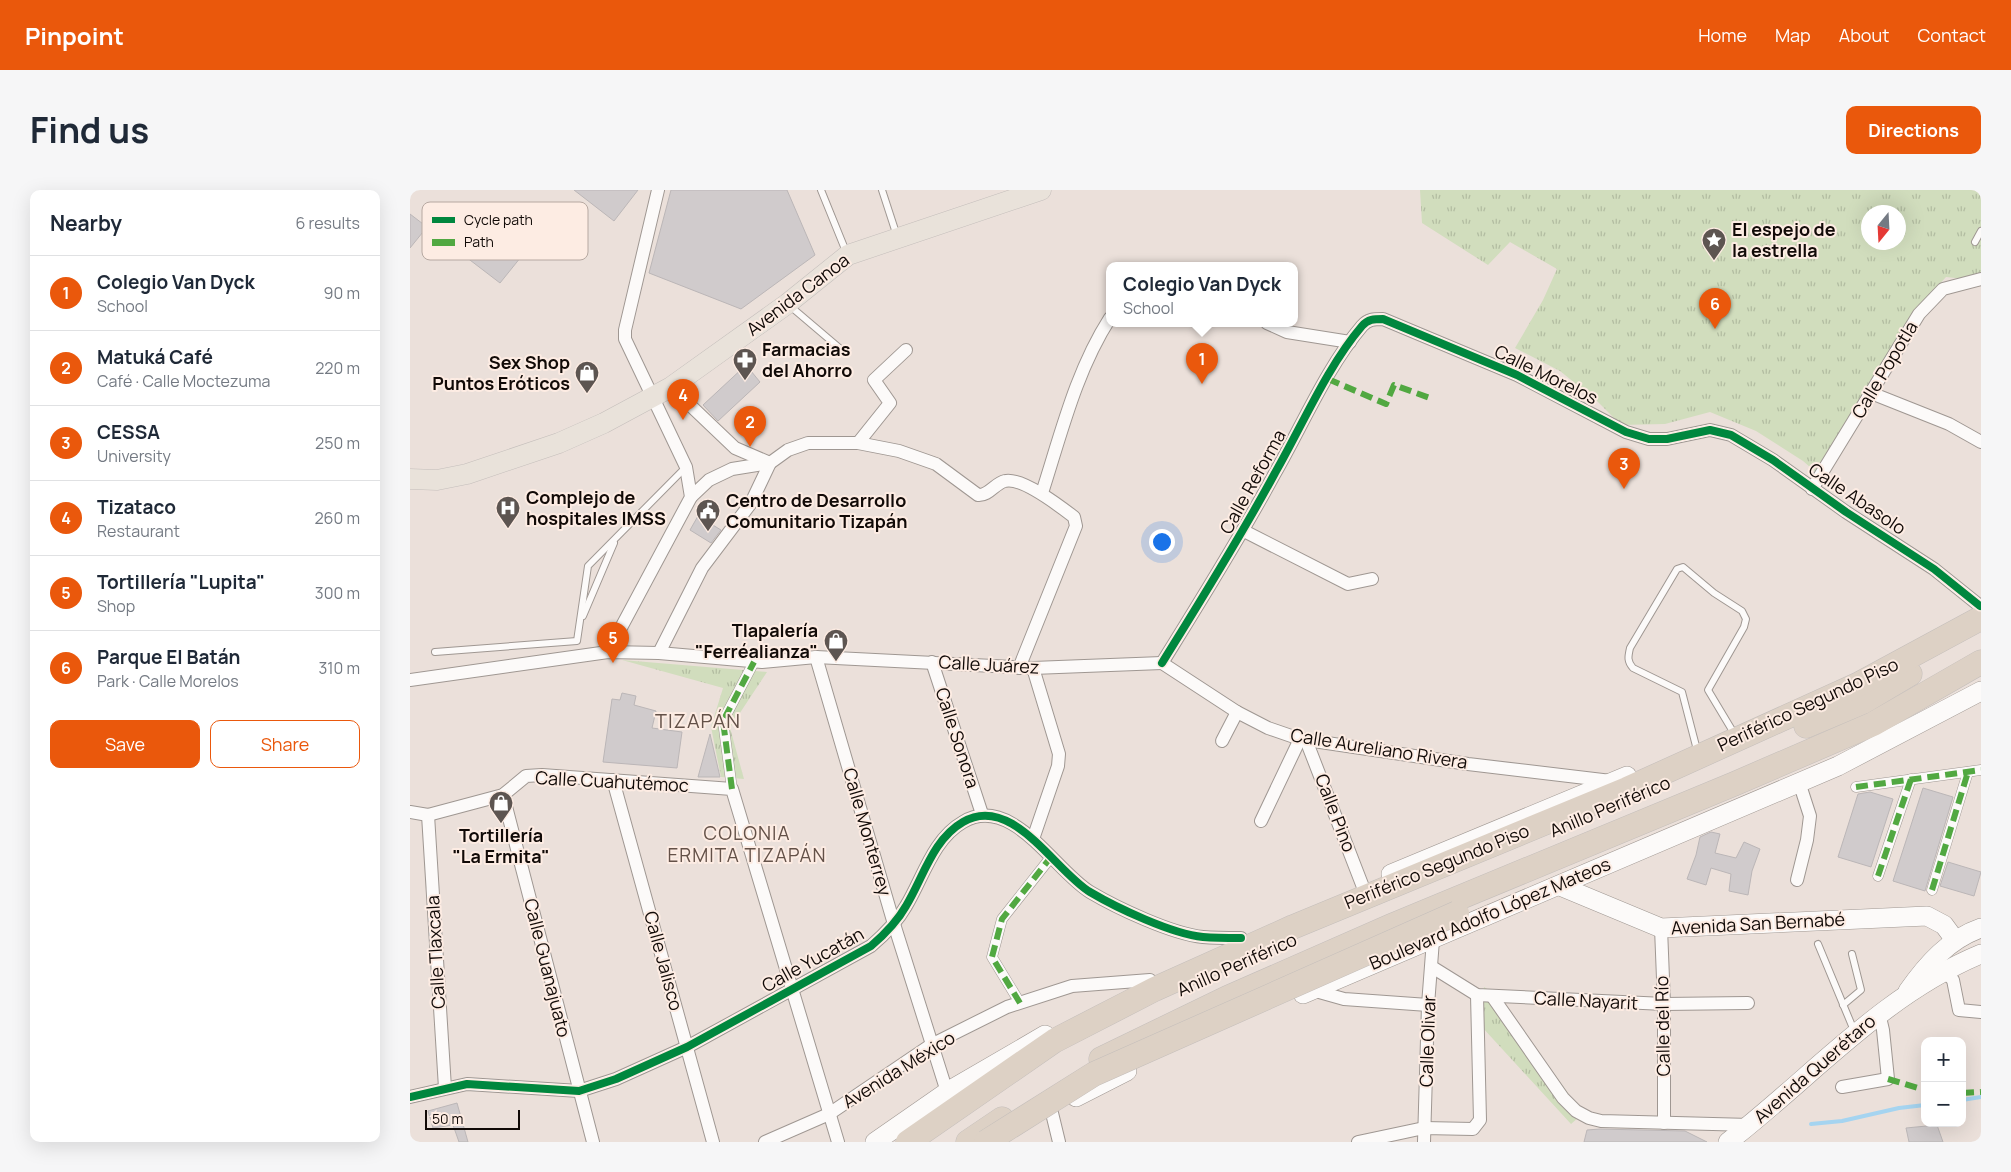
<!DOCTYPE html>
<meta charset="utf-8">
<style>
:root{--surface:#fff;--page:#f6f6f7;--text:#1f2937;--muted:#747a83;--line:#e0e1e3;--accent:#ea580c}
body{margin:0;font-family:Manrope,sans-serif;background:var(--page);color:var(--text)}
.controls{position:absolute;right:15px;bottom:15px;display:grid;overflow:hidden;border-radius:10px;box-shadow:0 5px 20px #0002}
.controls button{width:45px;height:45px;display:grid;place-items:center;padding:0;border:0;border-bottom:1px solid var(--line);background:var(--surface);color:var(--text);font:25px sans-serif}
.compass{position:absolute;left:1451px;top:15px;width:45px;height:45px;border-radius:50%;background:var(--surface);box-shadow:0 5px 20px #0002;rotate:198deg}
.scale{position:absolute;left:15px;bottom:12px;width:95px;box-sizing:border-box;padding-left:5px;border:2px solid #110a07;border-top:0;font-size:14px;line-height:18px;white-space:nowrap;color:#110a07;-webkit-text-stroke:4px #fdece3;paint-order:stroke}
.you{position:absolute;left:751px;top:351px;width:18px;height:18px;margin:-12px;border:4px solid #fff;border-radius:50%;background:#1a73e8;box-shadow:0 0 0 8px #1a73e833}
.badge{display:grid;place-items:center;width:32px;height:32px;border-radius:50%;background:var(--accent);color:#fff;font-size:16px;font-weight:700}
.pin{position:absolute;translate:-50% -41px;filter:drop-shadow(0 1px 2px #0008)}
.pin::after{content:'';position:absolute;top:26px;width:18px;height:15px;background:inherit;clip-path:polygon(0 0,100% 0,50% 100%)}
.popup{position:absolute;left:696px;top:72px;width:192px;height:65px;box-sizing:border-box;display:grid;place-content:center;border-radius:10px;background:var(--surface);filter:drop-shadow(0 1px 4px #0005);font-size:16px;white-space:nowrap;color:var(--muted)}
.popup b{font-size:19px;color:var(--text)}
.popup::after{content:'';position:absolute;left:50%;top:100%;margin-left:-10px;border:10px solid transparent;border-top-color:var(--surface)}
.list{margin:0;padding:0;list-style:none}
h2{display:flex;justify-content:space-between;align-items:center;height:65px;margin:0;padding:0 20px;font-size:21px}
h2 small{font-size:16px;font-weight:400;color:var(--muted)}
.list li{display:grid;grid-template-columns:32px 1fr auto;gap:15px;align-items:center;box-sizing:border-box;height:75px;padding:0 20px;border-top:1px solid var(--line)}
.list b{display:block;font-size:19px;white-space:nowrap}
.list p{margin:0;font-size:16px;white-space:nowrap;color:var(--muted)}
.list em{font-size:16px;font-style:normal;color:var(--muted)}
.actions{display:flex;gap:10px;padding:15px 20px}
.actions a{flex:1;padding:11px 0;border:1px solid var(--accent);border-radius:10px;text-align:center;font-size:18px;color:var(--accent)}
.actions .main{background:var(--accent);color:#fff}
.map{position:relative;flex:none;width:1571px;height:952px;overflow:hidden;border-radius:10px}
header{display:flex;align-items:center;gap:30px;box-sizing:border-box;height:70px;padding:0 25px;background:var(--accent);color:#fff}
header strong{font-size:24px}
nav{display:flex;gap:28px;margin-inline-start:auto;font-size:18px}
.intro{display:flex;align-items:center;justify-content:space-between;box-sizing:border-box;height:120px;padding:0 30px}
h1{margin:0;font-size:35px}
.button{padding:12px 22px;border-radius:10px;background:var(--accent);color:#fff;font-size:18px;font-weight:700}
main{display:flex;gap:30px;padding:0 30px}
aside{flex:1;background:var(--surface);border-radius:10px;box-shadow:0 5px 20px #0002}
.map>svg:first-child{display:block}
.park{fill:url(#park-tufts);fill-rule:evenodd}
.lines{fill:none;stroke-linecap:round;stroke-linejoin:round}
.stream{stroke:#a5d4f0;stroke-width:4}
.building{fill:#d0cbcc;stroke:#bbb6b7}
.service-casing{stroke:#9f9792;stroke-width:8}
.pedestrian-casing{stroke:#9f9792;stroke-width:11}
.minor-casing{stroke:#9f9792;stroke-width:14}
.secondary-casing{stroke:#9f9792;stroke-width:20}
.primary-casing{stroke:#c4bebb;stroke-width:21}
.motorway-casing{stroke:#c4bebb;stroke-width:25}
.service{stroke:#fcfaf9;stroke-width:6}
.pedestrian{stroke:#fcfaf9;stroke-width:10}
.minor{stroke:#fcfaf9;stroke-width:12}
.secondary{stroke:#fcfaf9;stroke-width:19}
.primary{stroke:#e9e2da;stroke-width:20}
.motorway{stroke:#ddd1c5;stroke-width:24}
.motorway-bridge-casing{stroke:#c4bebb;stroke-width:25;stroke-linecap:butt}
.motorway-bridge{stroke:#ddd1c5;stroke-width:24}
.quiet{stroke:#51a841;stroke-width:6;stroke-dasharray:12 6;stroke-linecap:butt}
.cycleway-casing{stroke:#fdece3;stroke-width:11}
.cycleway{stroke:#00873e;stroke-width:8}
.labels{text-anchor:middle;stroke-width:4;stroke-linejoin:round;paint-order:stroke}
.poi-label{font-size:18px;font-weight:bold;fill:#110a07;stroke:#fdece3;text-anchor:start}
.street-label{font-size:18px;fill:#110a07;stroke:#fdece3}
.neighbourhood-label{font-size:19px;letter-spacing:1px;fill:#635148;stroke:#fdece3}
.quarter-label{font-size:20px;letter-spacing:1px;fill:#635148;stroke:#fdece3}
.key{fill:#fdece3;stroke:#b6a8a1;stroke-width:1}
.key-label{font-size:14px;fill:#110a07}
</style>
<header>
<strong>Pinpoint</strong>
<nav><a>Home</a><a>Map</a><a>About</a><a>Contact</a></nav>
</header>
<div class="intro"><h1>Find us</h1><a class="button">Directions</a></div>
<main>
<aside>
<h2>Nearby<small>6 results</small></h2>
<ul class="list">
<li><span class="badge">1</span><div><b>Colegio Van Dyck</b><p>School</p></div><em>90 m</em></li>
<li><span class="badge">2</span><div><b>Matuká Café</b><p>Café · Calle Moctezuma</p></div><em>220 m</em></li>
<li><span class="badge">3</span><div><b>CESSA</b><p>University</p></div><em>250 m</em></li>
<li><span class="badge">4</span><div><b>Tizataco</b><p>Restaurant</p></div><em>260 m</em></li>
<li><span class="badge">5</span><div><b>Tortillería &quot;Lupita&quot;</b><p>Shop</p></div><em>300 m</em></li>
<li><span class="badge">6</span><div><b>Parque El Batán</b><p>Park · Calle Morelos</p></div><em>310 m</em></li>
</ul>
<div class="actions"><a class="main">Save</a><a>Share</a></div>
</aside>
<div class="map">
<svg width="1571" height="952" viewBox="0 0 1571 952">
<defs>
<pattern id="park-tufts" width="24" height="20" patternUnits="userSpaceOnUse" patternTransform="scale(1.25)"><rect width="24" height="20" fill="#d1ddbd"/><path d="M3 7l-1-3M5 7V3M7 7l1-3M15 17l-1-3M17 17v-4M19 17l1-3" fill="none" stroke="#b2bca1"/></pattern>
</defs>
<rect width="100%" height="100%" fill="#ebe0da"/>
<g class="park">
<path d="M1010,0H1571V85L1564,90L1536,87L1506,120L1463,194L1415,290L1393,271L1346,241L1300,222L1255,234L1211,235L1186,210L1150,181L1105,158L1133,110L1147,79L1100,52L1078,75L1012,33ZM1458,22H1488V52H1458Z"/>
<polygon points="212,470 357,482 320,538 334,589 311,587 301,537 313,498"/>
<polygon points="1074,797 1088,806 1163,910 1176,921 1161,934 1072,837"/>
</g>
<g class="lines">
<g class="stream">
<polyline points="1552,910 1571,907"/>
<polyline points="1401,934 1432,931 1489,918 1515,915"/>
</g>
</g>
<g class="building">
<polygon points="164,0 228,0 204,31"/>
<polygon points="261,0 377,0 405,65 331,119 239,83"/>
<polygon points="64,21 83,35 76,44 93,57 99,49 115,62 90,93 39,54"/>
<polygon points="0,24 17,37 0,58"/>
<polygon points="336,175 350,192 308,231 293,215"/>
<polygon points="288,326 311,340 301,353 280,340"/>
<polygon points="212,503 226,506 224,515 246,521 242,538 272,542 267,578 193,572 202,509 210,510"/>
<polygon points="300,544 310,587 288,587"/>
<polygon points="1513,598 1543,607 1515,701 1483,691"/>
<polygon points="1460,602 1483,609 1461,677 1428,667 1448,604"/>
<polygon points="1301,642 1310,644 1305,663 1326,668 1334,652 1350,659 1342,681 1338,705 1319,701 1321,684 1301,678 1296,695 1277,689 1286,665 1290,647"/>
<polygon points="1538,672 1571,682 1564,706 1530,696"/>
<polygon points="47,913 58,952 49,952 43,935 23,938 18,921"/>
<polygon points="1527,935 1533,952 1499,952 1496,938"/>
<polygon points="1190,939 1275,941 1297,952 1174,952 1177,940"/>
</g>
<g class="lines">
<defs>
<g id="service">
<polyline points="411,0 437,64"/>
<polyline points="472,0 487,46"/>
<polyline points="1565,52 1571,41"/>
<polyline points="380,116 433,161"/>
<polyline points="173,426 204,353"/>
<polyline points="25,462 167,451 178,376 275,278"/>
<path d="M1286,556L1272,502L1223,478C1217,471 1218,467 1220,458L1267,379L1273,377L1304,403L1332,421L1336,429L1334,437L1298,500L1322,540"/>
<polyline points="1408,754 1445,843"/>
<polyline points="1433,815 1451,800 1442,764"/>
</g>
<g id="pedestrian">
<polyline points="1446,597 1571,580"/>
<polyline points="322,599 313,531 344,472"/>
<polyline points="1468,686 1501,589"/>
<polyline points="1522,700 1558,582"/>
<polyline points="610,813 582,767 592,729 641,667"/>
</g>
<g id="minor">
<polyline points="857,133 877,142 940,152"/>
<polyline points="1461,203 1539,234 1571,252"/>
<polyline points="448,253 480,213 464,190 496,160"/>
<polyline points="1402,299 1509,124 1533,99 1571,89"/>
<path d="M632,303C651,244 666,181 700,128"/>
<path d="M281,307L299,290L322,279L360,273L378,260L398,253H448L489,261L526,274L568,305C579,306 585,293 595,291C612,287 651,317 664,327L666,336L609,478"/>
<polyline points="834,341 938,394 962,389"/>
<polyline points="198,462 281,307 276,277 215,149 215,140 248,0"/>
<polyline points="249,463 292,378 341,313 360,273 325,258 261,197"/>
<polyline points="406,467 484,734 537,902"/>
<polyline points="522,472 572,624"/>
<path d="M752,473C791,410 830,348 865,283C892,236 917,177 952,136C958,129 964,129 973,129L1107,185L1216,242L1239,249H1257L1300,240L1321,245L1363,270L1436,322L1524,379L1570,416"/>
<polyline points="752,473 827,522 858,538 890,549 1058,574 1201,591"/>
<polyline points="623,478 649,564 648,576 623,649"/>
<polyline points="0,490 198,462 249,463 352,472 406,467 623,478 752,473"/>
<polyline points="896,550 953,697"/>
<polyline points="812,551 827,522"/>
<polyline points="203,590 303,952"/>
<polyline points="93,605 183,952"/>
<polyline points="0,622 18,625 93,605 116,586 132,585 322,599 428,952"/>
<polyline points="18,625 35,898"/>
<polyline points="851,631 890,549"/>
<polyline points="1387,690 1397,650 1400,626 1389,592"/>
<polyline points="1251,738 1254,814 1254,933"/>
<polyline points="1022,777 1067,805 1254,814 1338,813"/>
<polyline points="1535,782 1543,790 1549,820 1571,822"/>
<polyline points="902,800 934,809 1018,815"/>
<polyline points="1082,806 1153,908 1166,921 1179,928 1191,931 1340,935"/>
<polyline points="1432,897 1478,889 1473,840 1469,823"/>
<path d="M0,907L57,894L169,901L206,889L277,857L461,756C475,744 487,732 496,716C513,688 523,649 553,632C602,603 645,681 680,702C707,718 762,744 793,747C805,748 818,748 831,748"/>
<polyline points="641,919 649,952"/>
<polyline points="355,952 419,924 521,855 597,817 662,796 740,790"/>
<polyline points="948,952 1014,938 1063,939 1070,930 1067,805"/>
<polyline points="1014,952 1018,815 1023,750"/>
</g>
<g id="secondary">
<polyline points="981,684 1217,586"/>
<polyline points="1150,696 1251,738 1517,726 1534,735 1545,750"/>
<path d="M1498,801C1517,774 1539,749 1571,738"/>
<polyline points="893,804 1428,576 1571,501"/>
<polyline points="666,907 717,881"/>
<polyline points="465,952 537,902 635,845"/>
<path d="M1318,952C1401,888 1472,805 1571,764"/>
</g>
<polyline id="primary" points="0,289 27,290 57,284 149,253 194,233 261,197 377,114 438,65 631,0"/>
<g id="motorway">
<polyline points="1396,536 1453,512 1500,484"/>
<polyline points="691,869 817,808 981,736 1324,594 1463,534 1571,472"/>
<polyline points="498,952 644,851 745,799 883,737 1217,599 1447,495 1571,428"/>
<polyline points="558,952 592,929"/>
</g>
</defs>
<use href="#service" class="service-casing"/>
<use href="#pedestrian" class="pedestrian-casing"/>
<use href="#minor" class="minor-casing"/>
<use href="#secondary" class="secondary-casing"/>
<use href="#primary" class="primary-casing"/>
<use href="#motorway" class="motorway-casing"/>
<use href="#service" class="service"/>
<use href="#pedestrian" class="pedestrian"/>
<use href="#minor" class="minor"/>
<use href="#secondary" class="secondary"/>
<use href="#primary" class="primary"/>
<use href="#motorway" class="motorway"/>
<defs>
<polyline id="motorway-bridge" points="576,952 684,884 1047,723"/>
</defs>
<use href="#motorway-bridge" class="motorway-bridge-casing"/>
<use href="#motorway-bridge" class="motorway-bridge"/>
<g class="quiet">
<polyline points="918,189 976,214 984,195 1020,208"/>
<polyline points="1446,597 1571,580"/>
<polyline points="322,599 313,531 344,472"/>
<polyline points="1468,686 1501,589"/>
<polyline points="1522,700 1558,582"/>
<polyline points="610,813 582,767 592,729 641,667"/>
<polyline points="1478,889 1515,900"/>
<polyline points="1552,903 1571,902"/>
</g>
<defs>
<g id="cycleway">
<path d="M752,473C791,410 830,348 865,283C892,236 917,177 952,136C958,129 964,129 973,129L1107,185L1216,242L1239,249H1257L1300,240L1321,245L1363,270L1436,322L1524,379L1570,416"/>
<path d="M0,907L57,894L169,901L206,889L277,857L461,756C475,744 487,732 496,716C513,688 523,649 553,632C602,603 645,681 680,702C707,718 762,744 793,747C805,748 818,748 831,748"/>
</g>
</defs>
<use href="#cycleway" class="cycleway-casing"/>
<use href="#cycleway" class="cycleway"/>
</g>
<defs>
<symbol id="sight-pin" viewBox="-11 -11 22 30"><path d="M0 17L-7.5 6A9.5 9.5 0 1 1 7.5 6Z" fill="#5d5551" stroke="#fdece3"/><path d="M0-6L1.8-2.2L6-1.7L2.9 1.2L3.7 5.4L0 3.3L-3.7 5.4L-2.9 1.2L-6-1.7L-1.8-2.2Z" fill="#fff"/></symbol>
<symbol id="pharmacy-pin" viewBox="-11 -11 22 30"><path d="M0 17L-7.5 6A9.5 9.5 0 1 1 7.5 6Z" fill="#5d5551" stroke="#fdece3"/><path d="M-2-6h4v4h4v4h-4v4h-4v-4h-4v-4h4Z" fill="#fff"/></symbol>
<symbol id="shop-pin" viewBox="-11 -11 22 30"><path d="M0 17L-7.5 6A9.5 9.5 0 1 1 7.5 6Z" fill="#5d5551" stroke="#fdece3"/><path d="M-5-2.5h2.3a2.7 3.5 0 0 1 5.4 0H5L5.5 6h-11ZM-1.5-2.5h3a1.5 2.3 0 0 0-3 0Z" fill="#fff"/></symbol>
<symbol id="hospital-pin" viewBox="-11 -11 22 30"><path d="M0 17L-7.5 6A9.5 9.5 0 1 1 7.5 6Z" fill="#5d5551" stroke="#fdece3"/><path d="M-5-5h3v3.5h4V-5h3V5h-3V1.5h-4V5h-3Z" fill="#fff"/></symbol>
<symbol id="civic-pin" viewBox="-11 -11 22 30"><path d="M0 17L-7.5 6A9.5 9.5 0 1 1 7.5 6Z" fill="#5d5551" stroke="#fdece3"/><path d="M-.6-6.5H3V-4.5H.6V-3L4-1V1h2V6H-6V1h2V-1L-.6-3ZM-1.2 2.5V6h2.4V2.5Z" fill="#fff"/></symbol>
</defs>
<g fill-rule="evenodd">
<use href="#sight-pin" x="1290" y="36" width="28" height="38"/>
<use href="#pharmacy-pin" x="321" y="156" width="28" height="38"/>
<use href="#shop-pin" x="163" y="169" width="28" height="38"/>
<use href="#hospital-pin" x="84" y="304" width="28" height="38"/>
<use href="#civic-pin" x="284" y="307" width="28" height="38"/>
<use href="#shop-pin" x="412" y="437" width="28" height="38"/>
<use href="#shop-pin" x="77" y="599" width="28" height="38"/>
</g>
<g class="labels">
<g class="poi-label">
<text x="1322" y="46">El espejo de<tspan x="1322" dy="21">la estrella</tspan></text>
<text x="352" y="166">Farmacias<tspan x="352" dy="21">del Ahorro</tspan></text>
<text x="160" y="179" text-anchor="end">Sex Shop<tspan x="160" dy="21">Puntos Eróticos</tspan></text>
<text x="116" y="314">Complejo de<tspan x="116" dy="21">hospitales IMSS</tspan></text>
<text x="316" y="317">Centro de Desarrollo<tspan x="316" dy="21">Comunitario Tizapán</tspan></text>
<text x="408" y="447" text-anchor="end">Tlapalería<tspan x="408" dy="21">"Ferréalianza"</tspan></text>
<text x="91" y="652" text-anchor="middle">Tortillería<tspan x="91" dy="21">"La Ermita"</tspan></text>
</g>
<g class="street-label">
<text transform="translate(388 105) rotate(-37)" y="6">Avenida Canoa</text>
<text transform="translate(1475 180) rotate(-59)" y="6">Calle Popotla</text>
<text transform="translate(1136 185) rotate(26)" y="6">Calle Morelos</text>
<text transform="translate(843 292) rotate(-61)" y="6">Calle Reforma</text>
<text transform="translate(1447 309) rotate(34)" y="6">Calle Abasolo</text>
<text transform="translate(579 475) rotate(3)" y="6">Calle Juárez</text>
<text transform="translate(1398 515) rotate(-25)" y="6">Periférico Segundo Piso</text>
<text transform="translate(547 548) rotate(72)" y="6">Calle Sonora</text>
<text transform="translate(969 559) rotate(9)" y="6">Calle Aureliano Rivera</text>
<text transform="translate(202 592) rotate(3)" y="6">Calle Cuahutémoc</text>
<text transform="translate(1200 617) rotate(-23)" y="6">Anillo Periférico</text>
<text transform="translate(925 623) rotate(69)" y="6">Calle Pino</text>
<text transform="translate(457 642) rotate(74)" y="6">Calle Monterrey</text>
<text transform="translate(1027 677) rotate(-22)" y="6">Periférico Segundo Piso</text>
<text transform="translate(1080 724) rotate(-23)" y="6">Boulevard Adolfo López Mateos</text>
<text transform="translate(1348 734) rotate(-3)" y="6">Avenida San Bernabé</text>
<text transform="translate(26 762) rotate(-93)" y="6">Calle Tlaxcala</text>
<text transform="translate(403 770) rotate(-29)" y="6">Calle Yucatán</text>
<text transform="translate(253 771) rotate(75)" y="6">Calle Jalisco</text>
<text transform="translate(827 775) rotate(-24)" y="6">Anillo Periférico</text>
<text transform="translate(137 778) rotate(76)" y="6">Calle Guanajuato</text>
<text transform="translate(1176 811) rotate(3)" y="6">Calle Nayarit</text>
<text transform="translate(1253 836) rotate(-91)" y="6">Calle del Río</text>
<text transform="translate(1018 851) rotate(-88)" y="6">Calle Olivar</text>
<text transform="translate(1405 879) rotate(-41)" y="6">Avenida Querétaro</text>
<text transform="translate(489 880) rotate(-32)" y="6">Avenida México</text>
</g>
<g class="neighbourhood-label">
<text x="337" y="650">COLONIA<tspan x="337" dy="22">ERMITA TIZAPÁN</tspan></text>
</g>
<g class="quarter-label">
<text x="288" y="538">TIZAPÁN</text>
</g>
</g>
<rect x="12" y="12" width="166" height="58" rx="8" class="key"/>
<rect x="22" y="27" width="23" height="6" fill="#00873e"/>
<rect x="22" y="49" width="23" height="7" fill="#51a841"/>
<g class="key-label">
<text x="54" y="35">Cycle path</text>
<text x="54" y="57">Path</text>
</g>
</svg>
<div class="controls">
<button>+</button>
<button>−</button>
</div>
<svg class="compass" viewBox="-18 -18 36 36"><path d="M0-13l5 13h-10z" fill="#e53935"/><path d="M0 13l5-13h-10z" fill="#747a83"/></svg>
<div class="scale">50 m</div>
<div class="you"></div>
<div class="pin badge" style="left:792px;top:194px">1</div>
<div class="popup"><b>Colegio Van Dyck</b>School</div>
<div class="pin badge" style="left:340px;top:257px">2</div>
<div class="pin badge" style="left:1214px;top:299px">3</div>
<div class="pin badge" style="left:273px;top:230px">4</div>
<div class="pin badge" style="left:203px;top:473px">5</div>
<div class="pin badge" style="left:1305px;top:139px">6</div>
</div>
</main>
